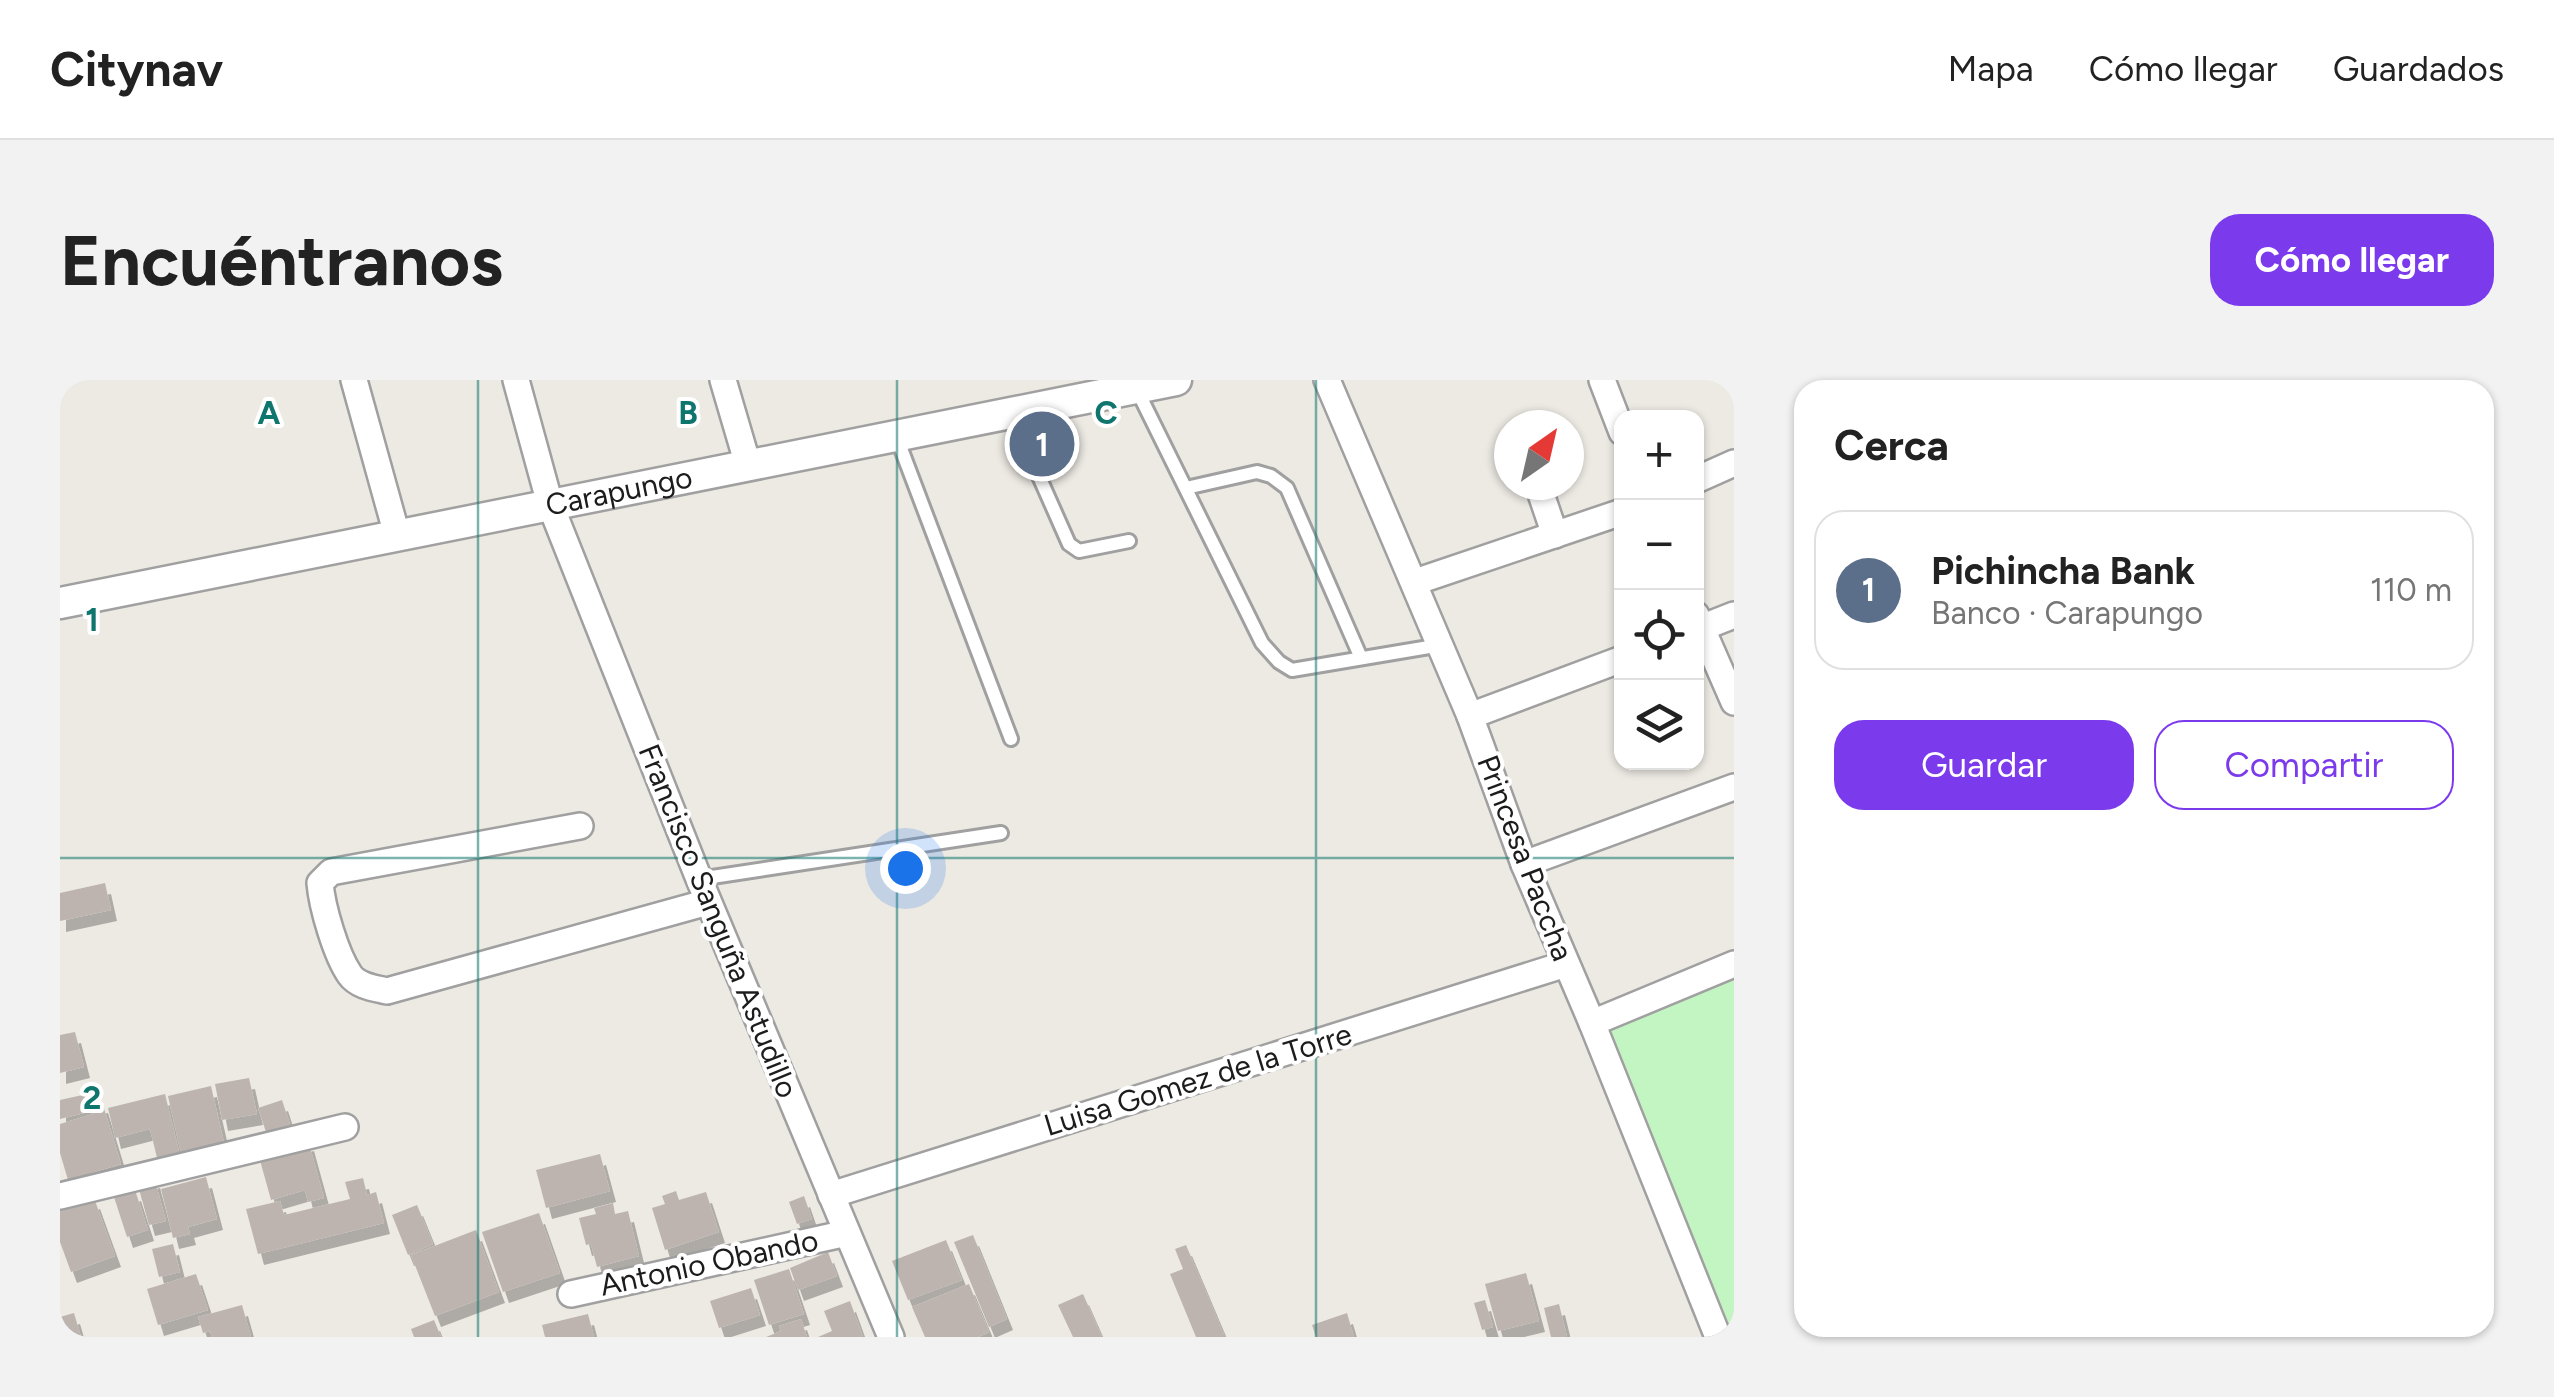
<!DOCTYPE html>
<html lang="es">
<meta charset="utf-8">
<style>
:root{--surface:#fff;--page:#f2f2f2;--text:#222;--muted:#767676;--line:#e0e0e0;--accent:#7c3aed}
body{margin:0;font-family:Figtree,sans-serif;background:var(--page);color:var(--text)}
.controls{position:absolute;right:30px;top:30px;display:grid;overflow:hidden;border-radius:20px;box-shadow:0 2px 8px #0004}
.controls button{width:90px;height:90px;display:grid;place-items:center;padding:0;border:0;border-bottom:2px solid var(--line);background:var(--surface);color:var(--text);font:50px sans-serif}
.compass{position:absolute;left:1434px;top:30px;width:90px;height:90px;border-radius:50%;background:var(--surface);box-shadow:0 2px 8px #0004;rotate:34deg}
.you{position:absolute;left:845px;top:488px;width:35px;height:35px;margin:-25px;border:8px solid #fff;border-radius:50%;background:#1a73e8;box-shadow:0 0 0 15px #1a73e833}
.badge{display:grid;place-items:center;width:65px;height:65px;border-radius:50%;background:var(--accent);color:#fff;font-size:32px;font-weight:700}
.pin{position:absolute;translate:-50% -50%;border:5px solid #fff;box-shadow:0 2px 10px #0006}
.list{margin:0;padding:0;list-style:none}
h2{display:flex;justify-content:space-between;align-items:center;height:130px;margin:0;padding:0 40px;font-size:42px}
h2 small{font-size:32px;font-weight:400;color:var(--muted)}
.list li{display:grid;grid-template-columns:65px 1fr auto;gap:30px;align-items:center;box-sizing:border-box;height:160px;margin:0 20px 20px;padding:0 20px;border:2px solid var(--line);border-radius:30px}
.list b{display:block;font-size:38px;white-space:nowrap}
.list p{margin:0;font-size:32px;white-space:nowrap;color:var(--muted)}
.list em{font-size:32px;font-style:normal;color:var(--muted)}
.actions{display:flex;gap:20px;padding:30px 40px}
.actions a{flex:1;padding:22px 0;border:2px solid var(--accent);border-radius:30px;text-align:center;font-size:35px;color:var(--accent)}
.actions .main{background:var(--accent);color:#fff}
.icon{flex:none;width:55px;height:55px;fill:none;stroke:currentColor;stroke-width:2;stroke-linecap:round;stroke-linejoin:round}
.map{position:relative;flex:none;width:1674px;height:957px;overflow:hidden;border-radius:30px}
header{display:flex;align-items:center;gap:60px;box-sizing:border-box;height:140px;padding:0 50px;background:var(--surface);border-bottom:2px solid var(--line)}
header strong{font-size:48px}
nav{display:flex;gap:55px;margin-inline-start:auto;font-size:35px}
.intro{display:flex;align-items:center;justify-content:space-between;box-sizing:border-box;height:240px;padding:0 60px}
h1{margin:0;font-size:70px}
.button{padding:25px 45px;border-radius:30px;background:var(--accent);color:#fff;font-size:35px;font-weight:700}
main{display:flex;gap:60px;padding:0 60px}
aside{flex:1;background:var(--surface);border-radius:30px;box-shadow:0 2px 8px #0004}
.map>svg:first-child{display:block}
.park{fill:#c2f5c2}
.building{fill:#bdb4b0;filter:url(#shadow)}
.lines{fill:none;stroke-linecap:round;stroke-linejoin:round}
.service-casing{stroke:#a0a0a0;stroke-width:18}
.minor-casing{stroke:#a0a0a0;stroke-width:30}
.tertiary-casing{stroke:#a0a0a0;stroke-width:35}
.service{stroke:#fff;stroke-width:12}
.minor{stroke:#fff;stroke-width:25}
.tertiary{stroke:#fff;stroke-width:30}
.grid{fill:none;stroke:#0f766e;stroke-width:2.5;stroke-opacity:0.55}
.labels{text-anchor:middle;stroke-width:8;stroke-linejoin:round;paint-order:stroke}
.street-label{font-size:30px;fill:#1c1c1c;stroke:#fff}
.grid-label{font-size:32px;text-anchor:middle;font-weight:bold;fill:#0f766e;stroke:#fff;stroke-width:8;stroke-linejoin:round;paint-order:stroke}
</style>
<header>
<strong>Citynav</strong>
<nav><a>Mapa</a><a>Cómo llegar</a><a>Guardados</a></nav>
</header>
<div class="intro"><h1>Encuéntranos</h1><a class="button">Cómo llegar</a></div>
<main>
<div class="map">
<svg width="1674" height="957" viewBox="0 0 1674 957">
<defs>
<filter id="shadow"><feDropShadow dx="6" dy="11" stdDeviation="0" flood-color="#0004"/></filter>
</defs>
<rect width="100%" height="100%" fill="#ede9e3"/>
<polygon class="park" points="1674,600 1674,957 1548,650"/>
<g class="building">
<polygon points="45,503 51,530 0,541 0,513"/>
<polygon points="15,652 24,687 0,693 0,655"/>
<polygon points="189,698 197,734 162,740 155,704"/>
<polygon points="151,706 164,763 121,773 108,716"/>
<polygon points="27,714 30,725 42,722 61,784 8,800 0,773 0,744 33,734 32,731 0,739 0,720"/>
<polygon points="105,714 121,780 99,786 90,749 55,758 48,728"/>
<polygon points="222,720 233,754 209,761 198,728"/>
<polygon points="248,760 264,818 248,822 245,810 211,820 198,773"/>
<polygon points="540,774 550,811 486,828 476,790"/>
<polygon points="94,797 106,841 89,845 77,802"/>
<polygon points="146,797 157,839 128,847 130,854 113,858 101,809"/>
<polygon points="303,798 307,815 316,812 324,843 198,874 186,829 220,821 224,835 290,819 285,802"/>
<polygon points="75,810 88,850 67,857 54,817"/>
<polygon points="616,811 619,820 646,812 659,852 605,870 592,828 605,824 602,816"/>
<polygon points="744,816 752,839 737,844 729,822"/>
<polygon points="34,818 55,876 11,892 0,862 0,830"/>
<polygon points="553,823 555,834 568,831 579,876 537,887 531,864 526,865 519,838 536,834 534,828"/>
<polygon points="357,825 373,864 348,875 332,835"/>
<polygon points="479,833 500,893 443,912 422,852"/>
<polygon points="416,850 439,912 375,936 351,875"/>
<polygon points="913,855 947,939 929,947 894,862"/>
<polygon points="886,860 902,900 848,920 832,881"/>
<polygon points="113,864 120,892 99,897 92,869"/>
<polygon points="1126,865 1165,957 1136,957 1110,894 1123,889 1115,869"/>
<polygon points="768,872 777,896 738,910 730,888"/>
<polygon points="729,889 744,934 709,945 694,900"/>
<polygon points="1466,893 1479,941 1438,951 1425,904"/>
<polygon points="136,894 148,930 98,945 87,909"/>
<polygon points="909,904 929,952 918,957 865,957 852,927"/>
<polygon points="691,908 700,935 659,948 650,921"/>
<polygon points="1023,914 1042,957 1013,957 998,925"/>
<polygon points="1425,920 1433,947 1422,950 1414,923"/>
<polygon points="790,921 803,957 758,957 772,951 764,931"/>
<polygon points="1499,924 1507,957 1491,957 1484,928"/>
<polygon points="182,925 191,957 152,957 150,951 143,953 138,937"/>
<polygon points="14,933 21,957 0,957 0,937"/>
<polygon points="1287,933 1294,957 1256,957 1252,945"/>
<polygon points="528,934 534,957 485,957 482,945"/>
<polygon points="741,939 747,957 706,957 721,951 719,946"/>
<polygon points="374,940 381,957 354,957 351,949"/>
</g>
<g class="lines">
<defs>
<g id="service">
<polyline points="1077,10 1202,263 1219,282 1232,290 1381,265"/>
<polyline points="951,33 1009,164 1019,171 1069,161"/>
<polyline points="837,58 951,359"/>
<polyline points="1126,108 1197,92 1211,96 1227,108 1301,278"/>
<polyline points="639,499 941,453"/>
</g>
<g id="minor">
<polyline points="294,0 337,155"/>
<polyline points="456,0 490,124 639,499 831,957"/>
<polyline points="663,0 688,85"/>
<polyline points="1267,0 1410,336 1464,484 1532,643 1658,957"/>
<polyline points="1542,0 1562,52"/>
<polyline points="1636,100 1674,83"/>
<polyline points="1478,105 1495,155"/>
<polyline points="1355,202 1562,132"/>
<polyline points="1636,235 1674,322"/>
<polyline points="1636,250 1674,235"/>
<polyline points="1410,336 1562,279"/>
<path d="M520,446L271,492L260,503C262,527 276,575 290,595C298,606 314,608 327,611L648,522"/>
<polyline points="1464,484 1674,407"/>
<polyline points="1532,643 1674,584"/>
<polyline points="771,815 1506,584"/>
<polyline points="0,816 285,747"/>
<polyline points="511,914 787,853"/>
</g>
<g id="tertiary">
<path id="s1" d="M0,223L1116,0"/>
</g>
</defs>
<use href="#service" class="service-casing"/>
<use href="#minor" class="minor-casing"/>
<use href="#tertiary" class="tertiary-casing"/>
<use href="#service" class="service"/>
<use href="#minor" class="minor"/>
<use href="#tertiary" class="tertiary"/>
</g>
<path class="grid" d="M418,0V957M837,0V957M1256,0V957M0,478H1674"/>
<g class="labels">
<g class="street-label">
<text dy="10" stroke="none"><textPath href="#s1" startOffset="570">Carapungo</textPath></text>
<text transform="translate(1465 478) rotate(69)" y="10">Princesa Paccha</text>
<text transform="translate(658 541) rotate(68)" y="10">Francisco Sanguña Astudillo</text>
<text transform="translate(1138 700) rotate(-17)" y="10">Luisa Gomez de la Torre</text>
<text transform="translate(649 883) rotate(-12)" y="10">Antonio Obando</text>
</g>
</g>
<g class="grid-label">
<text x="209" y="44">A</text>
<text x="628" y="44">B</text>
<text x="1046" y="44">C</text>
<text x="32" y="251">1</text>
<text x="32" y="729">2</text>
</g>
</svg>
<div class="controls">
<button>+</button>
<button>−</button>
<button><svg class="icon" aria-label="locate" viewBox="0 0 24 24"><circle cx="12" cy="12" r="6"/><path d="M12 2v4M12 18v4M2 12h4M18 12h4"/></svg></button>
<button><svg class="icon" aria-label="layers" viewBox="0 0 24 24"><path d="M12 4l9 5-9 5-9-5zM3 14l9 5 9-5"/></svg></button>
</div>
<svg class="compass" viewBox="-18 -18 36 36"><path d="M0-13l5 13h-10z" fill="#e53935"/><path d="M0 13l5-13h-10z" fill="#767676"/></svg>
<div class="you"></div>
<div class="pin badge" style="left:982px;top:64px;background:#5c6f8a">1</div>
</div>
<aside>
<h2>Cerca<small></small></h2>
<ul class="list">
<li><span class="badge" style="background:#5c6f8a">1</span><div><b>Pichincha Bank</b><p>Banco · Carapungo</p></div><em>110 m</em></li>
</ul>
<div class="actions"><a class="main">Guardar</a><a>Compartir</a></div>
</aside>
</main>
